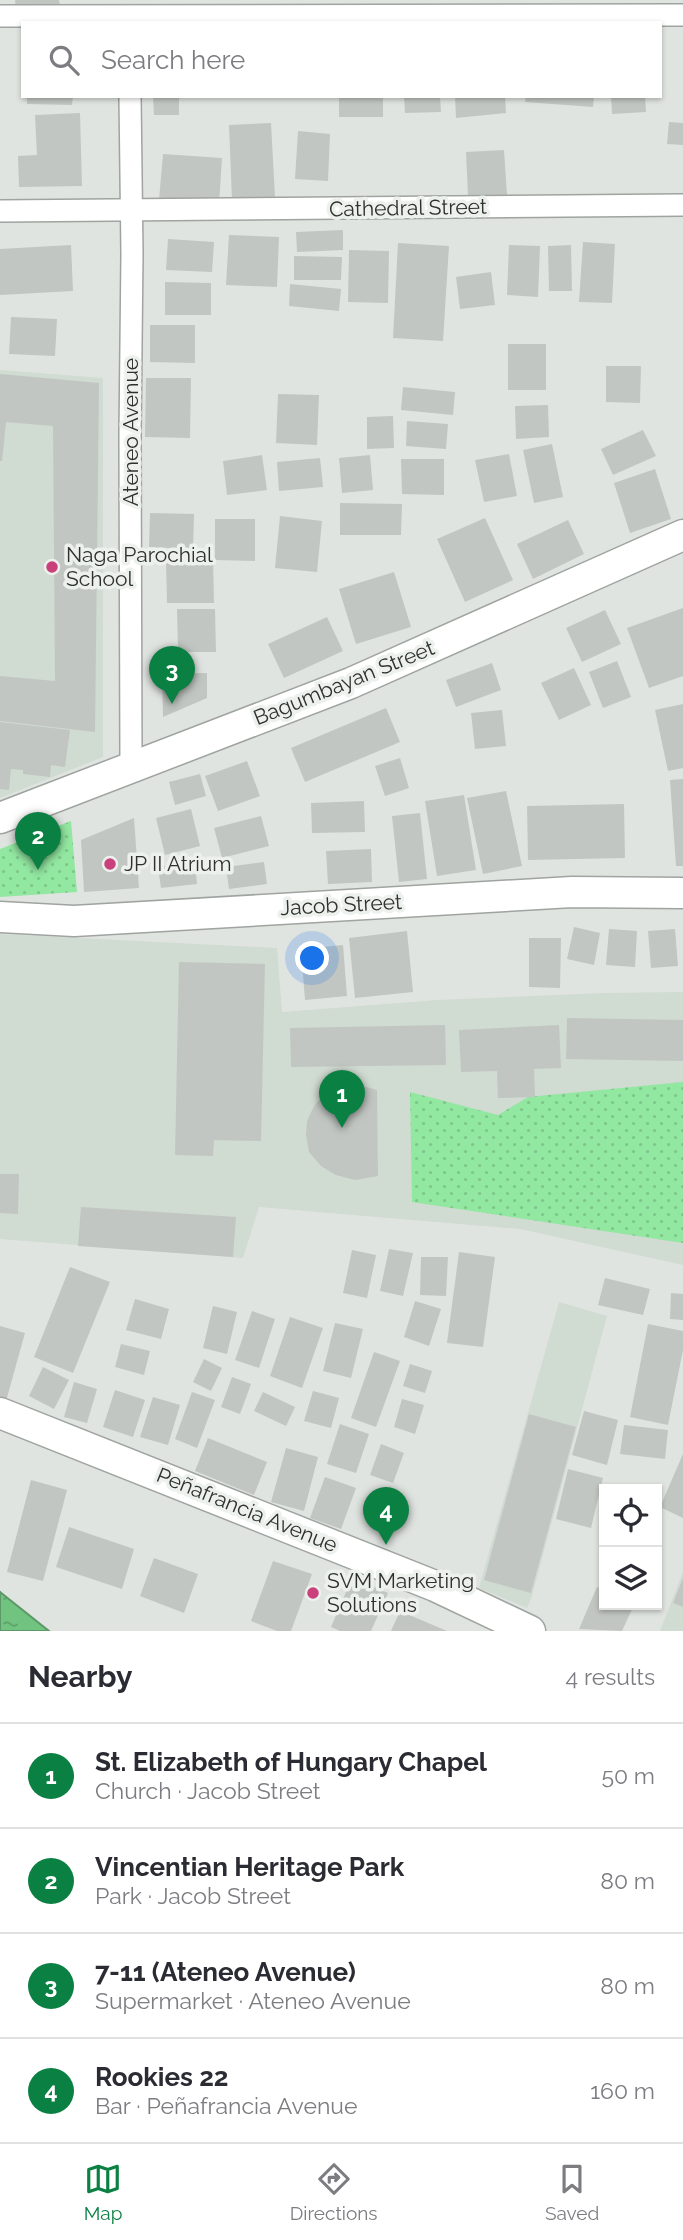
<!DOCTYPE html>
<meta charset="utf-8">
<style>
:root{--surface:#fff;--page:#f7f7f7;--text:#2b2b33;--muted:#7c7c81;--line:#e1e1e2;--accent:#0b8043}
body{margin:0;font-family:Raleway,sans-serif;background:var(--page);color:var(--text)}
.controls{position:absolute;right:21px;bottom:21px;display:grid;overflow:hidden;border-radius:0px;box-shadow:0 2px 5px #0004}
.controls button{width:63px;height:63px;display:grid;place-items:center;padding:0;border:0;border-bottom:2px solid var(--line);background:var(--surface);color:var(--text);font:35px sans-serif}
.you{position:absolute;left:313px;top:959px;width:24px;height:24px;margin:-18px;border:5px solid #fff;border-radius:50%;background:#1a73e8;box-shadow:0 0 0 10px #1a73e833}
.badge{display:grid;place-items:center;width:46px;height:46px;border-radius:50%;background:var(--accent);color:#fff;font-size:23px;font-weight:700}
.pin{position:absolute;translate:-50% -58px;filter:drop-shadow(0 2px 4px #0008)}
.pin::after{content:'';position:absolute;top:37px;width:24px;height:21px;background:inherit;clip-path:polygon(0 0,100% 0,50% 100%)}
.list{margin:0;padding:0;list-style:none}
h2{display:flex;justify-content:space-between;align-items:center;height:91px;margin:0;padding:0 28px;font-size:30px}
h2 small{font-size:23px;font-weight:400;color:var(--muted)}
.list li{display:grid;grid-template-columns:46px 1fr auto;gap:21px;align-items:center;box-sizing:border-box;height:105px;padding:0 28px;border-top:2px solid var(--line)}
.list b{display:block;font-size:26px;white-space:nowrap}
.list p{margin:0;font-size:23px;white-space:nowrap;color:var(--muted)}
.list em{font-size:23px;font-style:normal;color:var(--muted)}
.icon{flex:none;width:38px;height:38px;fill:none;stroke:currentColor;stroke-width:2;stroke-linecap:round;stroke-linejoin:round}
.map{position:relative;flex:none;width:683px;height:1631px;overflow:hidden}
.search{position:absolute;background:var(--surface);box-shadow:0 2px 5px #0004;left:21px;right:21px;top:21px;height:77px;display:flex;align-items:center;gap:18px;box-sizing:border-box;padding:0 24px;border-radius:0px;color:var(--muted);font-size:26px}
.sheet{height:511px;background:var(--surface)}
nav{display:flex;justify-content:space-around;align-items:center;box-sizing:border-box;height:98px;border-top:2px solid var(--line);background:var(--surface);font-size:19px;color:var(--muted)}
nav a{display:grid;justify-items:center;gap:4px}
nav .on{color:var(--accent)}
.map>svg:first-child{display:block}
.built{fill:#d0dbd1}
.grass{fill:url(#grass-dots)}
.water{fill:url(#water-ripples);stroke:#5c9868;stroke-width:2}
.building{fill:#c1c6c2}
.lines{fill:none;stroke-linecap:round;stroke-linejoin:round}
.street-casing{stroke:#9fa4a0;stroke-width:24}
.secondary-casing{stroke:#9fa4a0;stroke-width:33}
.street{stroke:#fff;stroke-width:21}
.secondary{stroke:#fff;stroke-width:30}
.poi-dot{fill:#c9407a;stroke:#edf1ed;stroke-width:2.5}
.labels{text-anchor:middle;stroke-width:7;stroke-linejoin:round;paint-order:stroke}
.street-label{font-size:21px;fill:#2f312f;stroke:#edf1ed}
.poi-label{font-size:21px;fill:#2f312f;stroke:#edf1ed;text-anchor:start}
</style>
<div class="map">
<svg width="683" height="1631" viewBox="0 0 683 1631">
<defs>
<pattern id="grass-dots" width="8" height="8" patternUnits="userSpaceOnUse" patternTransform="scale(1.75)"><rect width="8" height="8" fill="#92e7a1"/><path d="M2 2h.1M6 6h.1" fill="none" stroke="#7ec78b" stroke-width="1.8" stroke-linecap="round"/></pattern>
<pattern id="water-ripples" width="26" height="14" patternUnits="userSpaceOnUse" patternTransform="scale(1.75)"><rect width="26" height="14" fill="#70c480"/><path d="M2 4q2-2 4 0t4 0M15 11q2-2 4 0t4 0" fill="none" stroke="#5ca069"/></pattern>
</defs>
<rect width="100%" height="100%" fill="#e0e4e0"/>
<g class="built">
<polygon points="0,370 103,378 103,757 0,798"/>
<polygon points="0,934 277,948 282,1012 437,1000 604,993 683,992 683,1265 520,1229 259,1207 243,1258 0,1239"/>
<polygon points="559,1302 607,1316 532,1596 527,1608 479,1588"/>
<polygon points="683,1572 683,1631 660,1631"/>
</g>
<g class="grass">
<polygon points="71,821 77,892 0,897 0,849"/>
<polygon points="683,1082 683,1243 412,1202 410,1092 498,1115 528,1097"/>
</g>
<polygon class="water" points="0,1591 0,1592 49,1631 0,1631"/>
<g class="building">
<polygon points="15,0 59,0 60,6 16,9"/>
<polygon points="27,96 73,96 72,105 27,104"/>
<polygon points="153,96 179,96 179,115 154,115"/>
<rect x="339" y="96" width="44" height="21"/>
<polygon points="404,96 440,96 441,112 405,113"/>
<polygon points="455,96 505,96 506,113 456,118"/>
<polygon points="526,96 594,96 593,107 525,102"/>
<polygon points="611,96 645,96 646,112 612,114"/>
<polygon points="80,113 82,186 19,187 18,156 37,155 35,115"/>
<polygon points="669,122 683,123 683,145 667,144"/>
<polygon points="271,123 275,197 232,200 229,125"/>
<polygon points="298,131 330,134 328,181 295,179"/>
<polygon points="504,150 507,195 468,196 466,152"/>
<polygon points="163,154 222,158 219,204 159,200"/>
<polygon points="343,230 343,250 297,252 296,232"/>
<polygon points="229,235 279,237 277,287 226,285"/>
<polygon points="168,239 214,242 212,272 166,270"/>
<polygon points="583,242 615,244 612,303 579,302"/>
<polygon points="398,243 449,246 443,341 393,338"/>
<polygon points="71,245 73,291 0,295 0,249"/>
<polygon points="509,245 540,246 538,297 507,295"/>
<polygon points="571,245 572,291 549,291 548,246"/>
<polygon points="349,250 389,251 388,303 348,302"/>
<polygon points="294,256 342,257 341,280 294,280"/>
<polygon points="491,272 495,305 460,309 456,277"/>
<polygon points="165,282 211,283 211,315 165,315"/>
<polygon points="290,284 341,289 339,311 289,306"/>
<polygon points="11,317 57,319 55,356 9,354"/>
<polygon points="150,325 195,325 195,363 150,362"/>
<rect x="508" y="344" width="38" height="46"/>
<polygon points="606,366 641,366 640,403 606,402"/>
<polygon points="0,374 99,383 95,732 0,721 0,676 55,681 53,426 6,422 2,461 0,461"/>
<polygon points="146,378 191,378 190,438 145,437"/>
<polygon points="403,387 455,392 453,415 401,410"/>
<polygon points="278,394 319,395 317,445 276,443"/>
<polygon points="548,405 549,437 516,439 515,406"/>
<polygon points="393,416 394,448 367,449 367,417"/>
<polygon points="407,421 448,424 446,449 406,446"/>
<polygon points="643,430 656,456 613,475 601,449"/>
<polygon points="552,444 563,497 534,503 523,450"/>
<polygon points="509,454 517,496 484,502 475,460"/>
<polygon points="262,455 267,490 227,495 223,461"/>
<polygon points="370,455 373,490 342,493 339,458"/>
<polygon points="320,458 323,487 279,491 277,462"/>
<polygon points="401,459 444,459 444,495 402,494"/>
<polygon points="655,469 671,519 630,533 614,483"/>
<polygon points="340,503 402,504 401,535 340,535"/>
<polygon points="150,513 194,514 193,549 149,547"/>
<polygon points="280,516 322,521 317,572 275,568"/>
<polygon points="485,518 513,580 465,602 437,539"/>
<polygon points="215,519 255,519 255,561 215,560"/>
<polygon points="568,520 584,554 533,579 517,544"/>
<polygon points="213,560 214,603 167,603 166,561"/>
<polygon points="394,572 411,627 356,644 339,589"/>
<polygon points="683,608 683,676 649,688 627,628"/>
<polygon points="177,609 215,609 216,652 178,652"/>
<polygon points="605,610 621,644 582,662 566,628"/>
<polygon points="327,617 343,651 284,678 268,644"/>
<polygon points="617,661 631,697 603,708 589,672"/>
<polygon points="492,663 501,690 456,707 446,680"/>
<polygon points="574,668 591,705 559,720 541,683"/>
<polygon points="207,673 207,698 163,717 162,674"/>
<polygon points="683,704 683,768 668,771 655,710"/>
<polygon points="386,708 400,742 305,782 291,748"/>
<polygon points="502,710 506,746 475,749 471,713"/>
<polygon points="0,722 70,730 65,767 51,765 50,777 23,774 23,770 11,769 9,790 0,789"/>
<polygon points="400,758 409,788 385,796 375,766"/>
<polygon points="247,761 260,796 218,811 205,776"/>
<polygon points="200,774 206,796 175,805 169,782"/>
<polygon points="683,779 683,866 676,866 670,780"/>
<polygon points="506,791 522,866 483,874 467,798"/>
<polygon points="464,795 476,870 437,876 425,801"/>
<polygon points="364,801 365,832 312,833 311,803"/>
<polygon points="624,804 625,858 528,860 527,806"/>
<polygon points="191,809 200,846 165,855 156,818"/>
<polygon points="420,813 427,879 399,882 392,816"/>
<polygon points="261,816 269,846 222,858 214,828"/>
<polygon points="134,818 139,888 84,892 81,840"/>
<polygon points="371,849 372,882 328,884 326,851"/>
<polygon points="195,862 197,884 161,888 158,867"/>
<polygon points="264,862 267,884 229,889 226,867"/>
<polygon points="574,927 600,933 594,965 567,959"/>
<polygon points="609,929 637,931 635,967 606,965"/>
<polygon points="675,929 678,966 651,968 648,931"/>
<polygon points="407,931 413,992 355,998 349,938"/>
<polygon points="529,938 561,938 560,988 529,987"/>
<polygon points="343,945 347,996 305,1000 301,949"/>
<polygon points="179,962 265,964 261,1141 214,1140 213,1156 175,1155"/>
<polygon points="567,1018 683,1020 683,1061 566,1059"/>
<polygon points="445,1025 446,1065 291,1067 290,1028"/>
<polygon points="559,1025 561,1068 534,1069 535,1097 498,1098 497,1071 461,1072 459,1030"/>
<polygon points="341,1085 359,1085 377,1090 378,1176 355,1180 336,1175 321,1166 309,1152 306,1135 307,1121 314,1106 325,1093"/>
<polygon points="0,1174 19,1174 18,1214 0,1213"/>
<polygon points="81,1207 236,1217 233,1257 78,1246"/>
<polygon points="389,1249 413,1253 403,1296 380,1291"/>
<polygon points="352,1250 376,1255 367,1298 343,1293"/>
<polygon points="459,1252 495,1257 483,1347 447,1343"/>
<polygon points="421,1257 448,1257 446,1296 420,1295"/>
<polygon points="70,1267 110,1282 73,1373 34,1357"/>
<polygon points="605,1278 650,1289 643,1315 598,1305"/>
<polygon points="671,1293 683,1294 683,1320 670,1319"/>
<polygon points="135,1299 169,1309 161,1339 126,1330"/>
<polygon points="415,1301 441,1309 429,1346 404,1337"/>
<polygon points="213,1306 237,1312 227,1354 203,1348"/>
<polygon points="252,1311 275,1319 259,1368 235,1360"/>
<polygon points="290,1317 323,1328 302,1388 270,1376"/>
<polygon points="335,1323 363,1329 351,1378 323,1371"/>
<polygon points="648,1324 683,1331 683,1350 668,1425 630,1417"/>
<polygon points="0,1326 25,1333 6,1401 0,1399"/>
<polygon points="121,1344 150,1351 144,1375 115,1367"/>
<polygon points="374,1352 400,1361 376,1427 351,1418"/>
<polygon points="204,1359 222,1368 211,1391 193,1382"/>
<polygon points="410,1364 432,1371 425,1393 403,1386"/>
<polygon points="43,1367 69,1380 54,1409 29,1396"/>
<polygon points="232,1377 251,1384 240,1414 221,1407"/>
<polygon points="74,1382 97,1389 87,1423 64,1417"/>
<polygon points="115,1390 145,1400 133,1437 103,1427"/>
<polygon points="313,1391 339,1398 331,1428 304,1421"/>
<polygon points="192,1392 215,1400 197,1448 175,1439"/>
<polygon points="263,1392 295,1407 286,1426 254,1411"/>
<polygon points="153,1397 180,1405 168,1445 140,1437"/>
<polygon points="402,1399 424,1405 415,1434 394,1427"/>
<polygon points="584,1411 618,1420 607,1465 572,1455"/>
<polygon points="529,1414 576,1427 531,1593 484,1580"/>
<polygon points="340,1424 369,1434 356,1473 327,1464"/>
<polygon points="624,1425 668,1430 665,1459 620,1454"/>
<polygon points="208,1438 267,1462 254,1495 195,1471"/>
<polygon points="381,1444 404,1453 393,1483 370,1475"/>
<polygon points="286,1448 318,1457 304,1511 271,1502"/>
<polygon points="683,1454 683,1518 660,1507"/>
<polygon points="568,1469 603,1478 591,1528 556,1519"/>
<polygon points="325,1477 356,1488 341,1529 310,1518"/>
<polygon points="31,1480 67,1490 43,1581 7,1572"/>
<polygon points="69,1527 134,1549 122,1589 56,1567"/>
<polygon points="154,1558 198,1574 184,1613 140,1596"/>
<polygon points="273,1561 312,1574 291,1631 277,1631 251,1621"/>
<polygon points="352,1578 388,1593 371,1631 340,1631 331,1627"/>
<polygon points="683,1578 683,1607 673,1603"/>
<polygon points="597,1587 604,1590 604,1605 634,1605 622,1631 579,1629"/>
<polygon points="400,1611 447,1631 391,1631"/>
</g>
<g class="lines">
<defs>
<g id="street">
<polyline points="0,16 683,15"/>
<polyline points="130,96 132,254 130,435 131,767"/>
<polyline points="0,211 683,205"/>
</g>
<g id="secondary">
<polyline points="0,818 351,683 683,535"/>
<polyline points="0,917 74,921 572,892 683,893"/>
<polyline points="0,1413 435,1586 530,1631"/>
</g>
</defs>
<use href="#street" class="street-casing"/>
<use href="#secondary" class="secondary-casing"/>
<use href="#street" class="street"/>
<use href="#secondary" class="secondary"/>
</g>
<g class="poi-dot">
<circle cx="52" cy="567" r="7"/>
<circle cx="110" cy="864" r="7"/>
<circle cx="313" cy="1593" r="7"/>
</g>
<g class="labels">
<g class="street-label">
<text transform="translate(408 208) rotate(-1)" y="7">Cathedral Street</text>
<text transform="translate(131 432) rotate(-90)" y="7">Ateneo Avenue</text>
<text transform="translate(344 683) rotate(-22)" y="7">Bagumbayan Street</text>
<text transform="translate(341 905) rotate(-3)" y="7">Jacob Street</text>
<text transform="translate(247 1510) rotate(22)" y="7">Peñafrancia Avenue</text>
</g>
<g class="poi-label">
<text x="66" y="562">Naga Parochial<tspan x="66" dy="24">School</tspan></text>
<text x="124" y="871">JP II Atrium</text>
<text x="327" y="1588">SVM Marketing<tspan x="327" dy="24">Solutions</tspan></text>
</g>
</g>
</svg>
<div class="controls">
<button><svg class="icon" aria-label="locate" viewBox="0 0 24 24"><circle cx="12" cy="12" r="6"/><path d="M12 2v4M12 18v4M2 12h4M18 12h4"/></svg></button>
<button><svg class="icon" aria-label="layers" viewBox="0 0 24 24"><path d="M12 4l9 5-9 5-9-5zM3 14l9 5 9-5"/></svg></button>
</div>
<div class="you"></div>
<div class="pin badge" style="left:342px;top:1128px">1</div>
<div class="pin badge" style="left:38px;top:870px">2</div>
<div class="pin badge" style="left:172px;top:704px">3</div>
<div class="pin badge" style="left:386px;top:1545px">4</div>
<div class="search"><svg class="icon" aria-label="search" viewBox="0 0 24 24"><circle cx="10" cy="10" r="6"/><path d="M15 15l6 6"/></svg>Search here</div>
</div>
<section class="sheet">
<h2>Nearby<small>4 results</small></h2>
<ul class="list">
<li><span class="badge">1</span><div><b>St. Elizabeth of Hungary Chapel</b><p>Church · Jacob Street</p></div><em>50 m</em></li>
<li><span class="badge">2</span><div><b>Vincentian Heritage Park</b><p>Park · Jacob Street</p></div><em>80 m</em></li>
<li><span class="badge">3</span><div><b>7-11 (Ateneo Avenue)</b><p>Supermarket · Ateneo Avenue</p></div><em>80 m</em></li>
<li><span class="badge">4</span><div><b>Rookies 22</b><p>Bar · Peñafrancia Avenue</p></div><em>160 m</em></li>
</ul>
</section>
<nav>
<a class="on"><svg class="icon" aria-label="map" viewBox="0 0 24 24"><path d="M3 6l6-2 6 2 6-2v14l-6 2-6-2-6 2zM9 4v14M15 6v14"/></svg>Map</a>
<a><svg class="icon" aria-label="directions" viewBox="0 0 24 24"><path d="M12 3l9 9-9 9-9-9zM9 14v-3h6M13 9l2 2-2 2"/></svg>Directions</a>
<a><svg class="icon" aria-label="saved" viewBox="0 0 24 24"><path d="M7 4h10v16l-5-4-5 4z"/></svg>Saved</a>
</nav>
